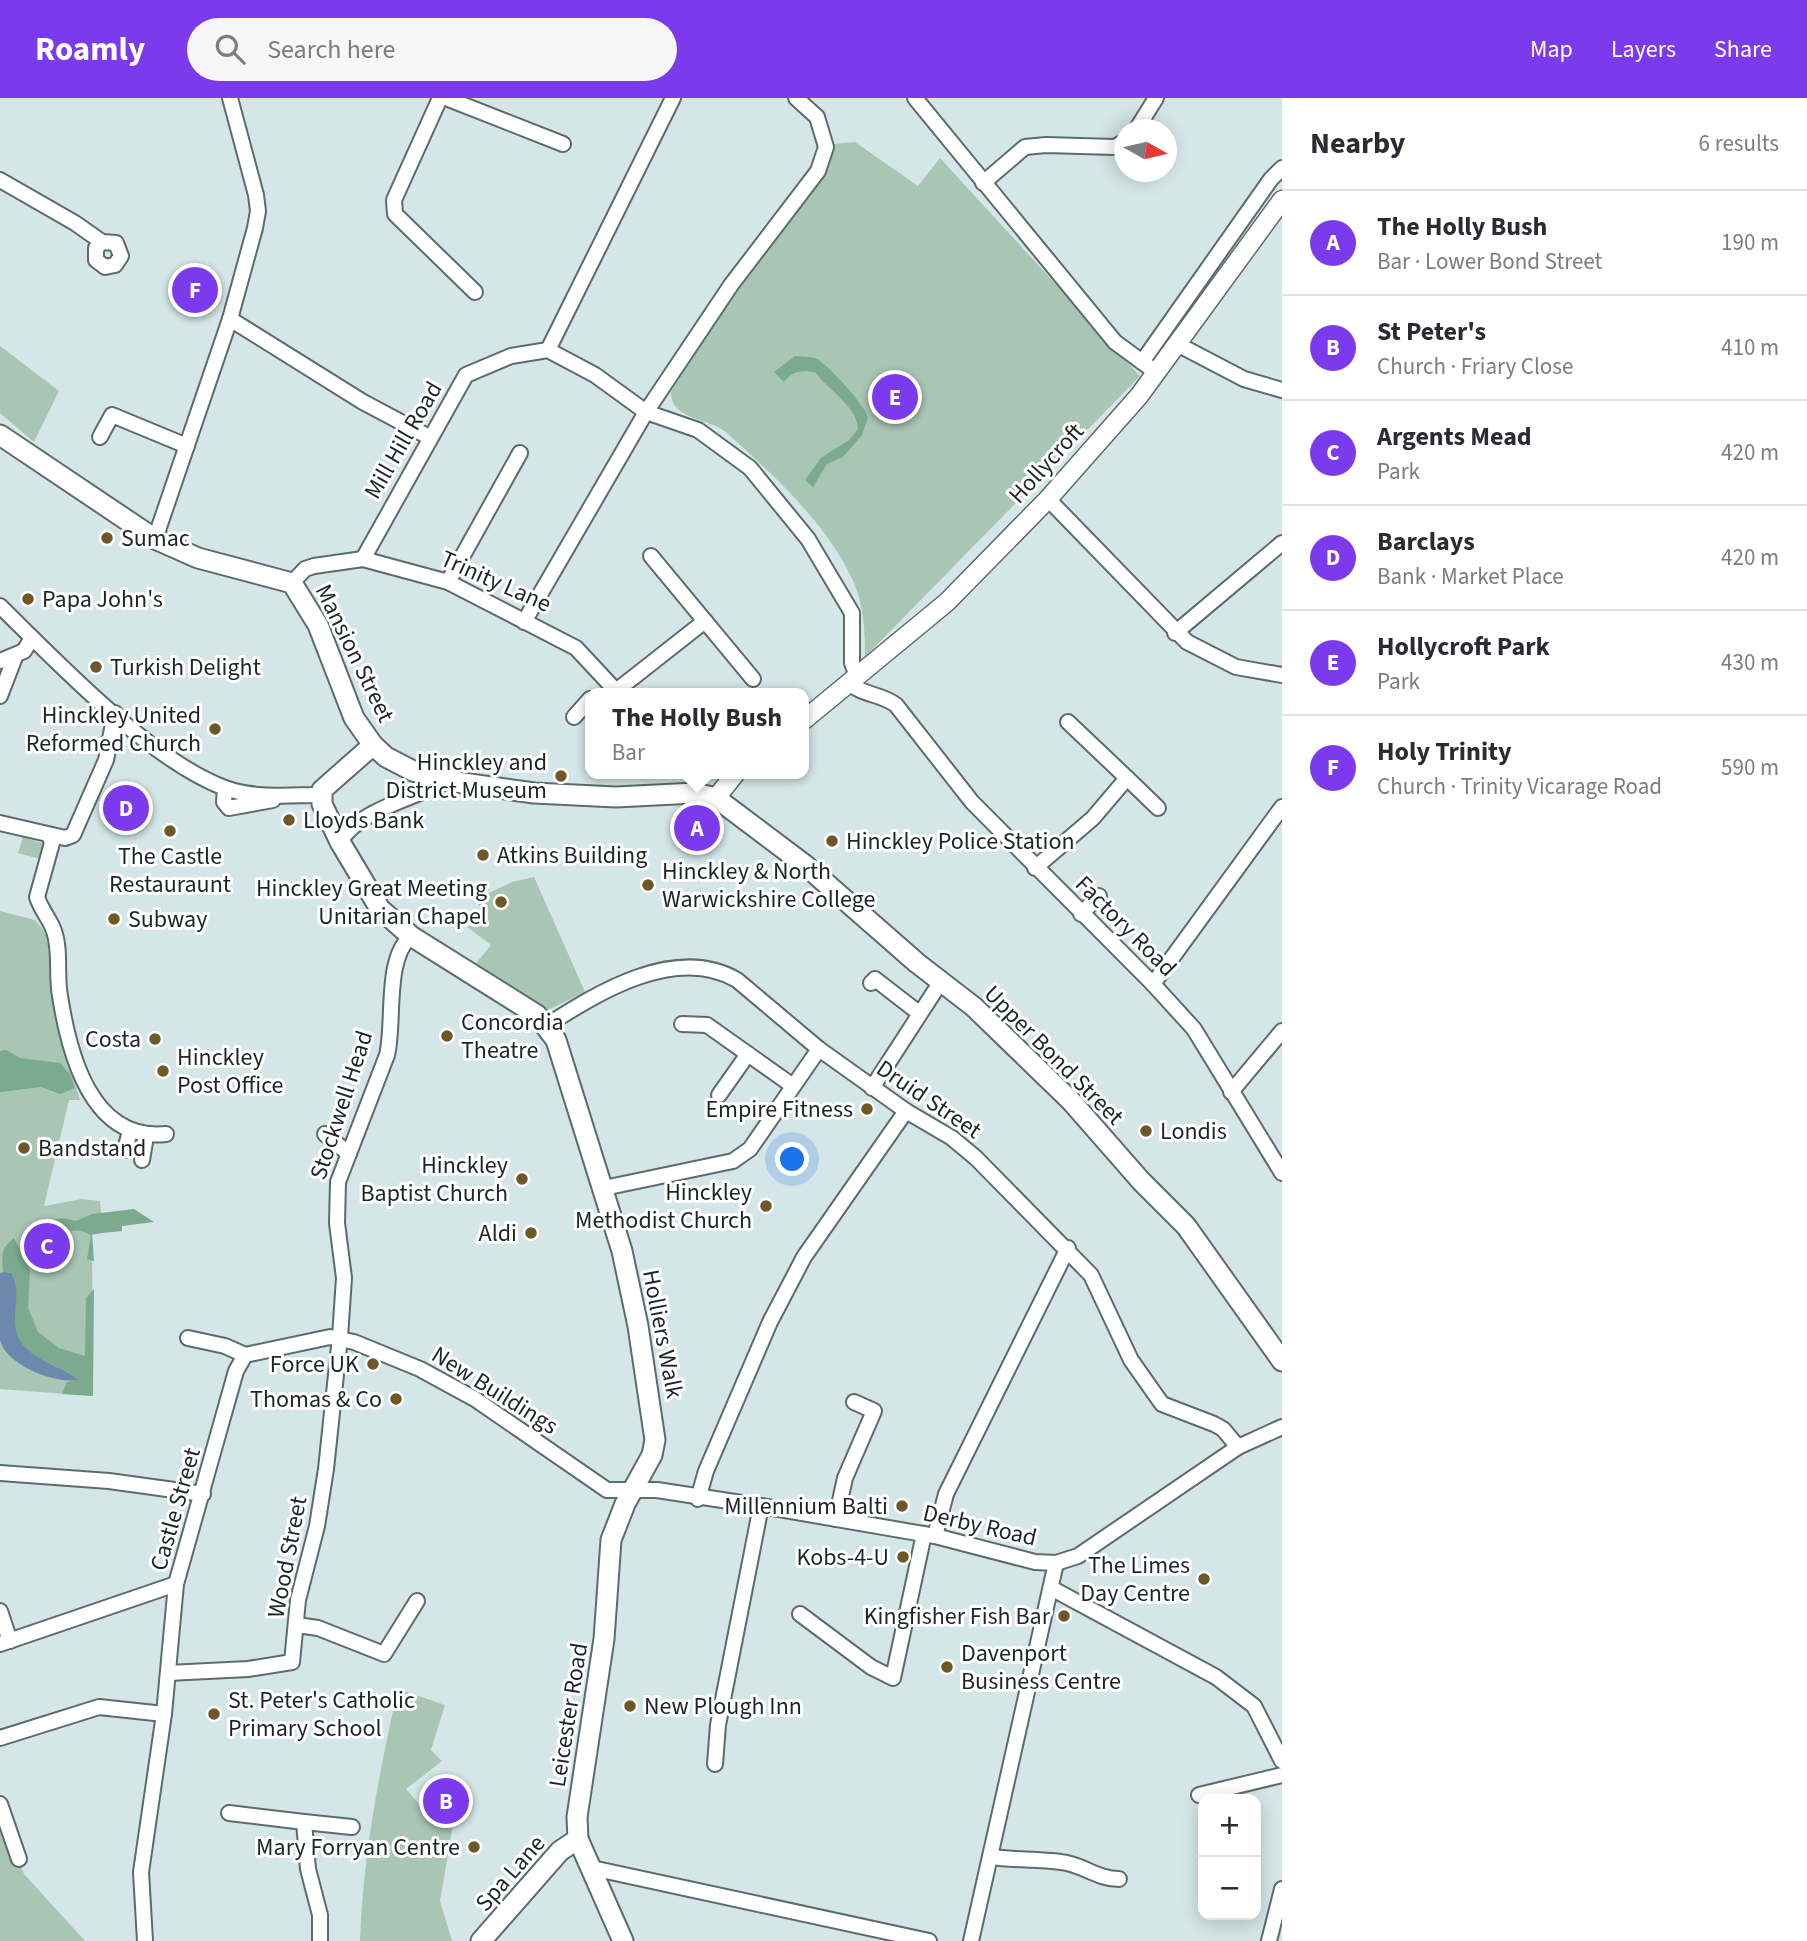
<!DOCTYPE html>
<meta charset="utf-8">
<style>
:root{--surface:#fff;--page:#f7f7f7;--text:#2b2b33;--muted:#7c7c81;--line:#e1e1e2;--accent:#7c3aed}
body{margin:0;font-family:"Source Sans 3",sans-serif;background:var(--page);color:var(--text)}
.controls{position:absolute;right:21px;bottom:21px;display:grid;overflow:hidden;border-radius:14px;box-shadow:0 4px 18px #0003}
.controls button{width:63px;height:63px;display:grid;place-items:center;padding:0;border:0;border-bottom:2px solid var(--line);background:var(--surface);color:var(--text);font:35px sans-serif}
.compass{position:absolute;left:1114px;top:21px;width:63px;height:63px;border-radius:50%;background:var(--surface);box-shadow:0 4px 18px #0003;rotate:98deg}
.you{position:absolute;left:793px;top:1062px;width:24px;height:24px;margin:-18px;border:5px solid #fff;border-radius:50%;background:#1a73e8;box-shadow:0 0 0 10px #1a73e833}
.badge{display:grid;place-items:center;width:46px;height:46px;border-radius:50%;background:var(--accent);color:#fff;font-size:23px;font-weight:700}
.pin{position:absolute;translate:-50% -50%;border:4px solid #fff;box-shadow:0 2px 7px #0006}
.popup{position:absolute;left:585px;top:590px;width:224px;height:91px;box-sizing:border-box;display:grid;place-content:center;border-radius:14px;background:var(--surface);filter:drop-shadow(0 2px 5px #0005);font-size:23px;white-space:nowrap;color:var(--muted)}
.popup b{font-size:26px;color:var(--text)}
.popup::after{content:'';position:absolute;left:50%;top:100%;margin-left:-14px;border:14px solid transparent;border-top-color:var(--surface)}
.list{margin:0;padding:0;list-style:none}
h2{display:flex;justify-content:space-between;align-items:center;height:91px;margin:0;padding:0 28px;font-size:30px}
h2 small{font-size:23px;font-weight:400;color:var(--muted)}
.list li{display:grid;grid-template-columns:46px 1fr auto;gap:21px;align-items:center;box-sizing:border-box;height:105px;padding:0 28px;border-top:2px solid var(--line)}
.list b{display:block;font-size:26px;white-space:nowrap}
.list p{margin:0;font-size:23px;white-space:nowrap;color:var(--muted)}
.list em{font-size:23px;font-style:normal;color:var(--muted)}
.icon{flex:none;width:38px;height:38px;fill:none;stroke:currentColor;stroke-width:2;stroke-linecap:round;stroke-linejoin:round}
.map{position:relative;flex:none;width:1282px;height:1843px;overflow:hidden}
header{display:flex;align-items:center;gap:42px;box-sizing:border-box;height:98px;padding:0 35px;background:var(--accent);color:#fff}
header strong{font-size:33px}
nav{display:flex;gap:38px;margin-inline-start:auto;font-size:24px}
.search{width:490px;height:63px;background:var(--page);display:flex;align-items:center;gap:18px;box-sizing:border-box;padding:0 24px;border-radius:38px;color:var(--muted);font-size:26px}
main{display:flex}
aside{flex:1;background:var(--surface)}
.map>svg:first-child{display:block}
.green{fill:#a9c5b4}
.forest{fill:#7baa8e}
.water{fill:#6d88ad}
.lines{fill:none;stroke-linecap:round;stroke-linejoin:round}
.minor-casing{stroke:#5c6b6d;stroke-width:18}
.tertiary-casing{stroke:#5c6b6d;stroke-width:21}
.secondary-casing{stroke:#5c6b6d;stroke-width:23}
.minor{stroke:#fff;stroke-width:14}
.tertiary{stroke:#fff;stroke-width:18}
.secondary{stroke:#fff;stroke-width:19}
.poi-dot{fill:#6d5827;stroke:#fff;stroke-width:2.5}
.labels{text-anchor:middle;stroke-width:6;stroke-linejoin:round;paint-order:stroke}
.street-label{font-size:24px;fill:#1f2526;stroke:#fff}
.poi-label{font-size:24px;fill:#1f2526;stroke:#fff;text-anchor:start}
</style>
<header>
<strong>Roamly</strong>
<div class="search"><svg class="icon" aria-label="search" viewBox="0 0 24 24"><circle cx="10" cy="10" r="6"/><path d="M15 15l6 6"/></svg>Search here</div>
<nav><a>Map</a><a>Layers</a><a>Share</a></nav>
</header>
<main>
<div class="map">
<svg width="1282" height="1843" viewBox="0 0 1282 1843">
<rect width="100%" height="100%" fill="#d5e6e8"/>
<g class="green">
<path d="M855,44L918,88L940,60L1140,278L865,559C865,536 864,507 854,485C828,426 774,378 727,335C710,320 670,322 671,294L715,225L829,67L834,46Z"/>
<polygon points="0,248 59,293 34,344 0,315"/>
<polygon points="23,739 44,746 40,761 18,755"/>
<polygon points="534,779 585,894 548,912 473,869 491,847 467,829 485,822 476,801 512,784"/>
<polygon points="0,813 35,822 48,838 56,923 80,1002 69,1002 44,1108 82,1101 100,1103 103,1135 92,1137 93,1298 0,1291"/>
<path d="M398,1591L445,1607L431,1652L442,1663L406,1691L426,1714L454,1721L440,1803L452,1843H360C363,1757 379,1675 398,1591Z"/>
<polygon points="0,1707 24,1776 85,1843 0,1843"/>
</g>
<g class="forest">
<path d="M795,258C802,259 811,258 817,261C830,269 863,305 868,319L862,337L843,359L827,366L813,389L805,382L821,360L849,342L858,331C857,308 829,293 816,275C802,271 793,273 784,284L774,274Z"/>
<polygon points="6,952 20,960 60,965 70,976 75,990 60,996 41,989 0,994 0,953"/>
<path d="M134,1111L154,1124L122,1128V1133L92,1136L94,1163L87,1161L91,1137C75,1128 60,1135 44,1138L40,1133L44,1123L64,1120L76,1123L92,1116Z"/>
<path d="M14,1140L30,1172L28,1210L38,1234L59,1250L85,1258L86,1200L94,1191L93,1298L62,1296L67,1284L77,1282C60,1264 25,1262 15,1236C8,1216 22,1194 11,1175L3,1174C2,1156 0,1152 14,1140Z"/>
</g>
<path class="water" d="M3,1174L11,1175C25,1197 5,1225 23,1247C37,1264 63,1268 78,1282C55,1286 6,1267 0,1242C0,1222 0,1195 0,1175Z"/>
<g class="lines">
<defs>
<g id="minor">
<polyline points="440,0 394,102 395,116 475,194"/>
<polyline points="446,0 563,46"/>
<polyline points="915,0 1115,244 1157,275"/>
<polyline points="1136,32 1156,0"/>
<polyline points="0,82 75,125 102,144 116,145 121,158 115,167 105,169 96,162 96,150 102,144"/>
<polyline points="983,85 1025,49 1046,47 1115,49 1125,43"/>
<polyline points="230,221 363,304 429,339"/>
<polyline points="1179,247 1244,281 1282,292"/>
<polyline points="548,252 673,0"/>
<polyline points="1142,264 1271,81 1282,70"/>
<polyline points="100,339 112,317 187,348"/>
<polyline points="1048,401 1187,544 1236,569 1282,577"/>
<polyline points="155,441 230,221 255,130 258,113 256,97 230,0"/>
<polyline points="651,458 753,581"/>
<polyline points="363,461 466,277 511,258 548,252 595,277 646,314 698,332 750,370 808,441 852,515 852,565 857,578"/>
<polyline points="448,484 520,355"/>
<polyline points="292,485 305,471 314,468 363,461 448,484 576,550 618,595"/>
<path d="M0,508C58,565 150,662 225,690C255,701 290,697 321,697"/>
<polyline points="524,524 646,314 731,187 818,73 826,49 817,19 796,0"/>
<polyline points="1175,535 1282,445"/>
<polyline points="0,563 24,553 32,540"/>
<path d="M849,585C862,597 882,596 896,607L972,704L1153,886L1194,931L1282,1075"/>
<polyline points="616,593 705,523"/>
<polyline points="0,598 15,559"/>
<polyline points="574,619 590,601"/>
<polyline points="1127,680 1158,710"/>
<polyline points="225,690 224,704 229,710 273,702"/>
<polyline points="0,725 65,740 73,737 106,662 115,615"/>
<path d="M49,737L52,745L37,799C41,812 50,821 54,833C61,853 56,877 60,898C69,956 91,1044 166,1036"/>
<path d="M340,744C357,713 418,698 451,682"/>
<polyline points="1035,770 1093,720 1127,680 1068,624"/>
<polyline points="1081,816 1099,798"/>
<polyline points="871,885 875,881 919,915"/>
<polyline points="1153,886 1282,709"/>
<polyline points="682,926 707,927 793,988"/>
<path d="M546,928C597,895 676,846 737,882L819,951L906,1013L952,1040L976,1060L1091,1177L1131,1262L1162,1306L1214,1326L1223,1331L1238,1349"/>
<polyline points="872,990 940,885"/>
<polyline points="1231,994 1282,933"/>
<polyline points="719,997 748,956"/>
<polyline points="325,1036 349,1056"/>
<polyline points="125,1052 130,1033"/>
<polyline points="142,1062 146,1038"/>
<polyline points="604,1090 733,1063 750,1051 819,951"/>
<polyline points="188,1240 225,1248 245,1257"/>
<polyline points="245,1257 330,1239 354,1244 420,1271 475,1301 607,1392 657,1392 761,1408 935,1438 1035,1464 1056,1465 1078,1458 1238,1349 1282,1329"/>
<polyline points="0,1375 109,1383 203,1396"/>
<polyline points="698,1401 706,1373 770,1224 804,1159 906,1013"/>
<polyline points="836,1421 845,1380 874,1313 854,1304"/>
<polyline points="935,1438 946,1396 1068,1150"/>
<polyline points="1051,1490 1216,1579 1254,1608 1282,1663"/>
<polyline points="0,1513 10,1543"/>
<polyline points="800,1516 871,1569 893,1580 924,1436"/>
<polyline points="297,1527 318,1530 384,1556 417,1503"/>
<polyline points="0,1546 176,1486"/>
<path d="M168,1575L248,1571L292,1564L298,1502L317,1428L326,1371L340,1239L344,1180L337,1125L338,1084L387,957C395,925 384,861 411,838"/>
<polyline points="0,1640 99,1609 164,1616"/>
<polyline points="715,1666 718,1627 761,1408"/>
<polyline points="1199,1697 1282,1677"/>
<polyline points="0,1706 19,1761"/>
<polyline points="229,1715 304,1724 308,1771 320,1817 320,1843"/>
<polyline points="304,1724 352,1729"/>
<path d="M990,1759C1014,1762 1038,1761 1061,1764C1082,1766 1097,1781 1119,1781"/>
<polyline points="592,1770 929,1843"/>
<polyline points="145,1843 141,1774 164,1616 176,1486 236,1273 245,1257"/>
<polyline points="971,1843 1056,1465"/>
<polyline points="1269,1843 1282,1791"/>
</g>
<g id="tertiary">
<polyline points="804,622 947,504 1048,401 1139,298 1282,102"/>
<polyline points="716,700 735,676"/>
</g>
<g id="secondary">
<polyline points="0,337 155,441 198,460 292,485 318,527 354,620 373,647 386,659 413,673 456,684 534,695 616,699 695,695 716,700 805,767 917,865 974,909 1071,1003 1141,1083 1186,1128 1282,1263"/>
<polyline points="373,647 322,692 322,706 340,744 380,811 411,838 537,917 556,942 622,1153 638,1228 655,1342 652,1357 625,1406 611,1442 604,1541 577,1719 578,1741 623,1843"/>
<polyline points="481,1843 560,1753 578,1741"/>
</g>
</defs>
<use href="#minor" class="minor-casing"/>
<use href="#tertiary" class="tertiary-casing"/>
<use href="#secondary" class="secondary-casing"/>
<use href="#minor" class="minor"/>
<use href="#tertiary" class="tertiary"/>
<use href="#secondary" class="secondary"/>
</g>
<g class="poi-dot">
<circle cx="107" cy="440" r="7"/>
<circle cx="28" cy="501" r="7"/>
<circle cx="96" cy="569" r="7"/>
<circle cx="215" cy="631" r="7"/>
<circle cx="561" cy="678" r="7"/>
<circle cx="289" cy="722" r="7"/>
<circle cx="170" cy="733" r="7"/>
<circle cx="832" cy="743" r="7"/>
<circle cx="483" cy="757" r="7"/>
<circle cx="648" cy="787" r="7"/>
<circle cx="501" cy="804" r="7"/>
<circle cx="114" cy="821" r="7"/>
<circle cx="447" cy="938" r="7"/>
<circle cx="155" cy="941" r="7"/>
<circle cx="163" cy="973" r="7"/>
<circle cx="867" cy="1011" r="7"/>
<circle cx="1146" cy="1033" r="7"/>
<circle cx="24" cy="1050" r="7"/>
<circle cx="522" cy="1081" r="7"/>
<circle cx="766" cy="1108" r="7"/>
<circle cx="531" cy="1135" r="7"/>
<circle cx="373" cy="1266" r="7"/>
<circle cx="396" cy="1301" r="7"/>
<circle cx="902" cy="1408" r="7"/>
<circle cx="903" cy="1459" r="7"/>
<circle cx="1204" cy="1481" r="7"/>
<circle cx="1064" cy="1518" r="7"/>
<circle cx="947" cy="1569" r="7"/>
<circle cx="630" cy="1608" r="7"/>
<circle cx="214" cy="1616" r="7"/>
<circle cx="474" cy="1749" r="7"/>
</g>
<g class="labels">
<g class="street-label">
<text transform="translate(403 342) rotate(-60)" y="8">Mill Hill Road</text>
<text transform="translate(1046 365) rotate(-48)" y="8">Hollycroft</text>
<text transform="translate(496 483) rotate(24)" y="8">Trinity Lane</text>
<text transform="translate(355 555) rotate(64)" y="8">Mansion Street</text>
<text transform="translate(1126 828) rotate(45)" y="8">Factory Road</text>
<text transform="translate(1054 957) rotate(45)" y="8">Upper Bond Street</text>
<text transform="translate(929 1001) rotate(34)" y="8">Druid Street</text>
<text transform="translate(341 1007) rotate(-72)" y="8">Stockwell Head</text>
<text transform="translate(663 1236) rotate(79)" y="8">Holliers Walk</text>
<text transform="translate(495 1292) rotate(32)" y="8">New Buildings</text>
<text transform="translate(175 1411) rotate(-74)" y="8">Castle Street</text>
<text transform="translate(980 1427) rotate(13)" y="8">Derby Road</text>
<text transform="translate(287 1459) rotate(-79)" y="8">Wood Street</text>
<text transform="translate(568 1617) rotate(-81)" y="8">Leicester Road</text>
<text transform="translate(510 1775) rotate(-49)" y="8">Spa Lane</text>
</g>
<g class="poi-label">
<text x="121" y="448">Sumac</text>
<text x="42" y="509">Papa John's</text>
<text x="110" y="577">Turkish Delight</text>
<text x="201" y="625" text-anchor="end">Hinckley United<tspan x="201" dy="28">Reformed Church</tspan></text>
<text x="547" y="672" text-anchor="end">Hinckley and<tspan x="547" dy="28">District Museum</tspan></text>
<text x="303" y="730">Lloyds Bank</text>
<text x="846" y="751">Hinckley Police Station</text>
<text x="497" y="765">Atkins Building</text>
<text x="170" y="766" text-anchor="middle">The Castle<tspan x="170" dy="28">Restauraunt</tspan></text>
<text x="662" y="781">Hinckley &amp; North<tspan x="662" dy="28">Warwickshire College</tspan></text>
<text x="487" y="798" text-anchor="end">Hinckley Great Meeting<tspan x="487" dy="28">Unitarian Chapel</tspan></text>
<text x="128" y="829">Subway</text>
<text x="461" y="932">Concordia<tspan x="461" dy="28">Theatre</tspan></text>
<text x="141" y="949" text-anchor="end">Costa</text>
<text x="177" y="967">Hinckley<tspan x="177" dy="28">Post Office</tspan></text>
<text x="853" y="1019" text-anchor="end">Empire Fitness</text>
<text x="1160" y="1041">Londis</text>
<text x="38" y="1058">Bandstand</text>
<text x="508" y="1075" text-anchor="end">Hinckley<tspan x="508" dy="28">Baptist Church</tspan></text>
<text x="752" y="1102" text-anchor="end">Hinckley<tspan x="752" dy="28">Methodist Church</tspan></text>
<text x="517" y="1143" text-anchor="end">Aldi</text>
<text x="359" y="1274" text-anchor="end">Force UK</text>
<text x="382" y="1309" text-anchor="end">Thomas &amp; Co</text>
<text x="888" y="1416" text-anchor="end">Millennium Balti</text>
<text x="889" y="1467" text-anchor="end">Kobs-4-U</text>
<text x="1190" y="1475" text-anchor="end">The Limes<tspan x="1190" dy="28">Day Centre</tspan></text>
<text x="1050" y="1526" text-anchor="end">Kingfisher Fish Bar</text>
<text x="961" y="1563">Davenport<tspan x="961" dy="28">Business Centre</tspan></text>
<text x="228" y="1610">St. Peter's Catholic<tspan x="228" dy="28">Primary School</tspan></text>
<text x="644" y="1616">New Plough Inn</text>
<text x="460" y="1757" text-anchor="end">Mary Forryan Centre</text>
</g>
</g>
</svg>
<div class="controls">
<button>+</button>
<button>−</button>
</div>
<svg class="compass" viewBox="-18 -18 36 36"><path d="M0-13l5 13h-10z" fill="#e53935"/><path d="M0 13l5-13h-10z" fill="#7c7c81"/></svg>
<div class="you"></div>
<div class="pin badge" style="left:697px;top:730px">A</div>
<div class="popup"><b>The Holly Bush</b>Bar</div>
<div class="pin badge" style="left:446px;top:1703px">B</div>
<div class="pin badge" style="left:47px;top:1148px">C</div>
<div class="pin badge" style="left:126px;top:710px">D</div>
<div class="pin badge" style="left:895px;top:299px">E</div>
<div class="pin badge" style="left:195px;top:192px">F</div>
</div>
<aside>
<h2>Nearby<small>6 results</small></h2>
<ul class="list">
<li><span class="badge">A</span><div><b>The Holly Bush</b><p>Bar · Lower Bond Street</p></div><em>190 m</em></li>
<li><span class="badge">B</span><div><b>St Peter's</b><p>Church · Friary Close</p></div><em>410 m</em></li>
<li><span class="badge">C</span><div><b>Argents Mead</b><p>Park</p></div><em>420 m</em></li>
<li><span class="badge">D</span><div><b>Barclays</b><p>Bank · Market Place</p></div><em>420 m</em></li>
<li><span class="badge">E</span><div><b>Hollycroft Park</b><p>Park</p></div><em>430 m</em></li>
<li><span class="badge">F</span><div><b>Holy Trinity</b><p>Church · Trinity Vicarage Road</p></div><em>590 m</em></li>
</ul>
</aside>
</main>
